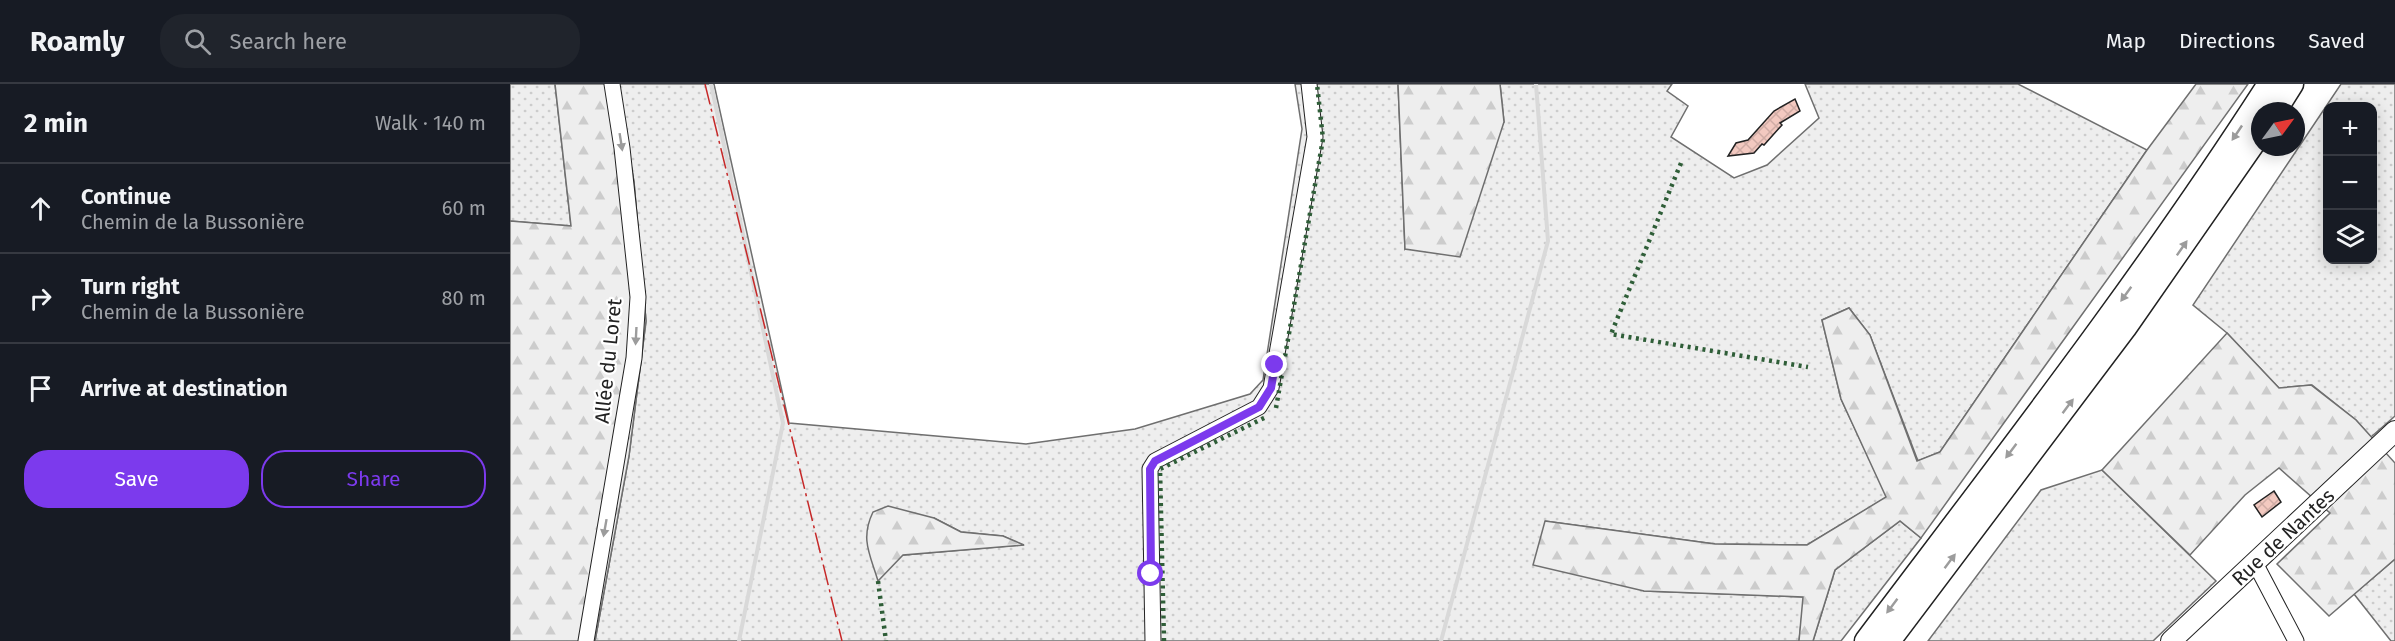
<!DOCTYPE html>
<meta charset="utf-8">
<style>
:root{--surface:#171b24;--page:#20242c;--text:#f1f3f6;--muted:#9ea1a6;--line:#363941;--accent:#7c3aed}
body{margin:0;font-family:"Fira Sans",sans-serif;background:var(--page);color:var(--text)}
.controls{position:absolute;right:18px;top:18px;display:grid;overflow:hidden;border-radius:12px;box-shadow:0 3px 15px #0003}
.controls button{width:54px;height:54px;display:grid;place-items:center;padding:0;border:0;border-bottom:2px solid var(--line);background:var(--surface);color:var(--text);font:30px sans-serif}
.compass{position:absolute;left:1741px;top:18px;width:54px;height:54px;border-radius:50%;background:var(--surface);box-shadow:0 3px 15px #0003;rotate:57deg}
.stop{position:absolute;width:18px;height:18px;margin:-14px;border:4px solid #7c3aed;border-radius:50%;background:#fff}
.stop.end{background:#7c3aed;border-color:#fff;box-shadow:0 2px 6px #0008}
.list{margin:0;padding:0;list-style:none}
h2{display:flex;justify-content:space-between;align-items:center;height:78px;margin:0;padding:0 24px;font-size:26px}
h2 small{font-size:20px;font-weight:400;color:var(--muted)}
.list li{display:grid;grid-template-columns:39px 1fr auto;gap:18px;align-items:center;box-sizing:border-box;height:90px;padding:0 24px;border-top:2px solid var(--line)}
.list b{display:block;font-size:22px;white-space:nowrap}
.list p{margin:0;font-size:20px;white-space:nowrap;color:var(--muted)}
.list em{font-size:20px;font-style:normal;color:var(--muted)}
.actions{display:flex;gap:12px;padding:18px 24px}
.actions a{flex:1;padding:14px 0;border:2px solid var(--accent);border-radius:24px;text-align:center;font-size:21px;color:var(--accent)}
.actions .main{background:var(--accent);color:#fff}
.icon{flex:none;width:33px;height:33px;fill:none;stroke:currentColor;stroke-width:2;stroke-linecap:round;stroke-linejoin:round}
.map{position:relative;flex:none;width:1885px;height:557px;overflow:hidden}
header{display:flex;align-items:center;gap:36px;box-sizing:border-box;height:84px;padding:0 30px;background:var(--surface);border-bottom:2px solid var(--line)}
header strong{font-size:28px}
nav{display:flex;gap:33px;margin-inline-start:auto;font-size:21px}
.search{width:420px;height:54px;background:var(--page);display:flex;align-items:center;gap:15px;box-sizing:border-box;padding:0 21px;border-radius:24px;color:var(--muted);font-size:22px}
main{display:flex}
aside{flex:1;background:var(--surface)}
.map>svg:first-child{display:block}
.grass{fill:url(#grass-dots);stroke:#6f6f6f;stroke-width:1.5;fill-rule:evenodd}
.forest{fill:url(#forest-firs);stroke:#6f6f6f;stroke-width:1.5}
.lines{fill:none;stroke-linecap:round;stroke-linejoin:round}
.stream{stroke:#d9d9d9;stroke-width:4}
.building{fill:url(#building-cross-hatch);stroke:#222;stroke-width:1.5}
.minor-casing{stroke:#222;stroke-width:17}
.major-casing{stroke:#222;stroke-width:22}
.highway-casing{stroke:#222;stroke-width:25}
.minor{stroke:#fff;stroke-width:15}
.major{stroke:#fff;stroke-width:20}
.highway{stroke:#fff;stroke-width:22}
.hedge{stroke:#2f5e38;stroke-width:4.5;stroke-dasharray:3 4.5;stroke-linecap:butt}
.power{stroke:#c62828;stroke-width:1.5;stroke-dasharray:21 4.5 3 4.5;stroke-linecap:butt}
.oneway{fill:#9c9c9c}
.route{stroke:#7c3aed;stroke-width:8}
.labels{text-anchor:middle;stroke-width:4.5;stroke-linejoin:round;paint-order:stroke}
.street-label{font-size:20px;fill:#222;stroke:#fff}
</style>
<header>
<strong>Roamly</strong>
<div class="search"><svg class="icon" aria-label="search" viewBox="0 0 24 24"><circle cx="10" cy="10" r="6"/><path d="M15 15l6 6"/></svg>Search here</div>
<nav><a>Map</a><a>Directions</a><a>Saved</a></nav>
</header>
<main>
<aside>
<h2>2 min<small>Walk · 140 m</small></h2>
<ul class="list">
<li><svg class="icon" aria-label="ahead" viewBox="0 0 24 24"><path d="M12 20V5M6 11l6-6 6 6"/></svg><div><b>Continue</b><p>Chemin de la Bussonière</p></div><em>60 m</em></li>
<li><svg class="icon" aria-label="right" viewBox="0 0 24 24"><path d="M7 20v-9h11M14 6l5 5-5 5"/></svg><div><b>Turn right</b><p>Chemin de la Bussonière</p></div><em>80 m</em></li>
<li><svg class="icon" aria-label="arrive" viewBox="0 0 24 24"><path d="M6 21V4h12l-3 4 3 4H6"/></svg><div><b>Arrive at destination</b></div></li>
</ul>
<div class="actions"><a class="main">Save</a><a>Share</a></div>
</aside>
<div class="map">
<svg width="1885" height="557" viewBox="0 0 1885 557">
<defs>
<pattern id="grass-dots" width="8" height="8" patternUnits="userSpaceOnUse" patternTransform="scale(1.5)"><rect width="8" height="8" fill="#eee"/><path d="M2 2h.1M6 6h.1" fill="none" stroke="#ccc" stroke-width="1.8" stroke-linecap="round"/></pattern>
<pattern id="forest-firs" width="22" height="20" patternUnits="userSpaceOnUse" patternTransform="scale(1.5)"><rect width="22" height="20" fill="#eee"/><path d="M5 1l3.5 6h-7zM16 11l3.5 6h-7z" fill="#ccc"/></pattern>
<pattern id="building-cross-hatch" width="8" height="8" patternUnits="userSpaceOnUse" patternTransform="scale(1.5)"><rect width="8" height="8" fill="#f3c9c0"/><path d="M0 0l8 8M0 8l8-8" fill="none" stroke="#d0aca5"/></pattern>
</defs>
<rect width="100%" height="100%" fill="#fff"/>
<g class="grass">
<polygon points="0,0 45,0 61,142 0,137"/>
<path d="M107,0H204L279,339L516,360L625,345L740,310L753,296L792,45L785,0H888L895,165L994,38L990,0H1162L1157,7L1178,22L1161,53L1224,94L1257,81L1309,34L1295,0H1508L1637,66L1430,368L1408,377L1360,251L1339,224L1312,236L1331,315L1377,413L1297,461L1205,460L1035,437L1134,507L1294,513L1289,557H85L119,372L136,237L124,98ZM424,434L451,448L493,452L512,461L393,471Z"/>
<path d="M1831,0H1885V332L1861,353L1846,336L1802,301L1769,304L1717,249L1683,221ZM1818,22H1862V176H1818Z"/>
<polygon points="1592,386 1706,497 1643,557 1418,557 1531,406"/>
<polygon points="1390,437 1411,454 1331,557 1303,557 1325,486"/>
<polygon points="1885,475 1885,557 1881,557 1844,510"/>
</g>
<g class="forest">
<polygon points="45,0 107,0 124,98 136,237 119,372 85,557 0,557 0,137 61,142"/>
<polygon points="888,0 990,0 994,38 950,173 895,165"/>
<polygon points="1686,0 1738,0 1411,454 1390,437 1325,486 1303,557 1289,557 1293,513 1134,507 1023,481 1035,437 1205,460 1297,461 1376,413 1331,315 1312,236 1339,224 1360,251 1407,377 1430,368 1637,66"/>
<polygon points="1717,249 1769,304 1801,301 1846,336 1885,379 1885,475 1819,532 1767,480 1820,429 1769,384 1735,411 1680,471 1592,386"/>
<path d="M378,422L424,434L451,448L493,452L514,461L393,471L368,497C360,470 350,455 363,428Z"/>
</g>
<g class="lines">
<g class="stream">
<polyline points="201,0 273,339 229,557"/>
<polyline points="931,557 1038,157 1026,0"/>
</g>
</g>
<g class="building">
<polygon points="1285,15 1290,27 1270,39 1272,41 1254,61 1252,60 1244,69 1218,72 1226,59 1238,56 1264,27"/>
<polygon points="1764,407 1771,418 1752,433 1744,421"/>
</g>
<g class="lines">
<defs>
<g id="minor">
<polyline points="1745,479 1786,557"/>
<polyline points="76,557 124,274 128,213 112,64 102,0"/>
<polyline points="643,557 640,385 645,377 749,323 761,304 805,53 799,0"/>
</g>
<polyline id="major" points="1661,557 1885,347"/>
<g id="highway">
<polyline points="1765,27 1782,0"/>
<path d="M1356,557C1494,374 1635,193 1759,0"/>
<polyline points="1379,557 1615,244 1750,50"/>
</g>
</defs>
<use href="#minor" class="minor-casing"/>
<use href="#major" class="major-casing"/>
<use href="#highway" class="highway-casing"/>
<use href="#minor" class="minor"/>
<use href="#major" class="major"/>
<use href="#highway" class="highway"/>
<g class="hedge">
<polyline points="1171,79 1101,250 1298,283"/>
<polyline points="766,324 813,55 807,0"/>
<polyline points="368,497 376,557"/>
<polyline points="654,557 650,385 756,333"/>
</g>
<polyline class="power" points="195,0 332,557"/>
</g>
<defs><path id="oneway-solid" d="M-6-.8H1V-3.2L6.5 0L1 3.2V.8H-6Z" transform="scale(1.5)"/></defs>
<g class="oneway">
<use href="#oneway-solid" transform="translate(1727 49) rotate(124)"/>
<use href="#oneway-solid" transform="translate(111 58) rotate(81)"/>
<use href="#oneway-solid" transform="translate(1672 164) rotate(-55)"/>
<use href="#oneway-solid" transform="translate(1616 210) rotate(126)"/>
<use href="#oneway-solid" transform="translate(126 252) rotate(93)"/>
<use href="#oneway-solid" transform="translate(1558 322) rotate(-53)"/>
<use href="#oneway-solid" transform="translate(1501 367) rotate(127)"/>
<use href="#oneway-solid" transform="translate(95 444) rotate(100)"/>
<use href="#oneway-solid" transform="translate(1440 477) rotate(-53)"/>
<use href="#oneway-solid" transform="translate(1382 522) rotate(127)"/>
</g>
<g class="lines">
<polyline class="route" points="641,490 640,385 645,377 749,323 761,304 765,281"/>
</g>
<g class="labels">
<g class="street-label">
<text transform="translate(98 277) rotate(-84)" y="7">Allée du Loret</text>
<text transform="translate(1773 453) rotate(-43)" y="7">Rue de Nantes</text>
</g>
</g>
</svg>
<div class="controls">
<button>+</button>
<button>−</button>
<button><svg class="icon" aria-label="layers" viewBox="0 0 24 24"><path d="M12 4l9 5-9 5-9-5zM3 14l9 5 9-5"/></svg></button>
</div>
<svg class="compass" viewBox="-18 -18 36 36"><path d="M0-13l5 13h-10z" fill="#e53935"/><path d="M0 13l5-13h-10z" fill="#9ea1a6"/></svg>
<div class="stop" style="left:641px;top:490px"></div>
<div class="stop end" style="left:765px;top:281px"></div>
</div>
</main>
